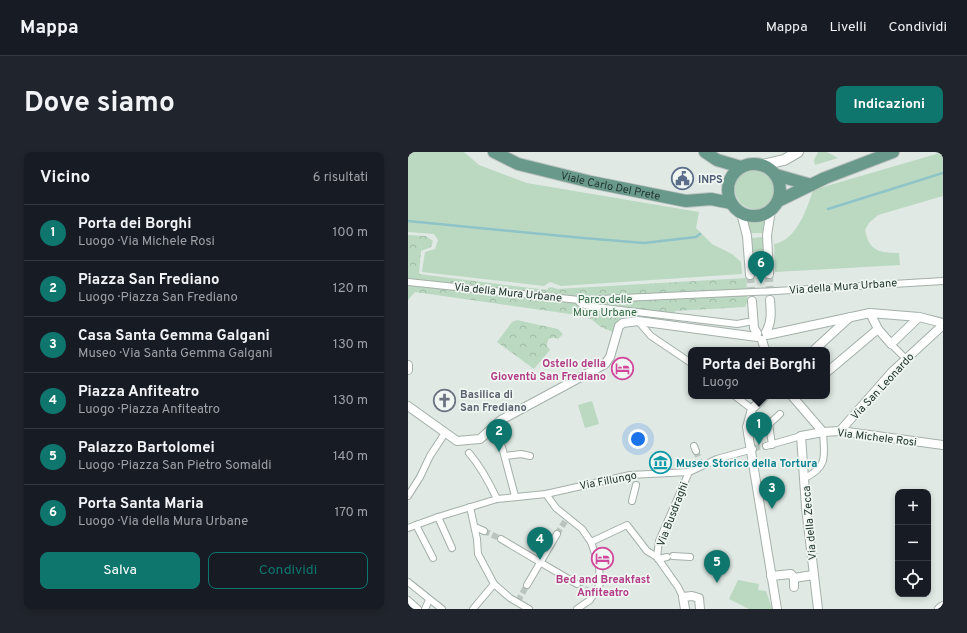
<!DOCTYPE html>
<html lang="it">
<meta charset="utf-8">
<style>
:root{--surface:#171b24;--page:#20242c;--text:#f1f3f6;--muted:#9ea1a6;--line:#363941;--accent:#0f766e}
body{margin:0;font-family:Overpass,sans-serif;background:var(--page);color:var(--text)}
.controls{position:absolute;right:12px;bottom:12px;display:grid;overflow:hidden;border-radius:8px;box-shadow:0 2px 6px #0003}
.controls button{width:36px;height:36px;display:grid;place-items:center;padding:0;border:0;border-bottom:1px solid var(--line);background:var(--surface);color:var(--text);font:20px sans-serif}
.you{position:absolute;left:230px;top:287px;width:14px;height:14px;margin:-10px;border:3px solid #fff;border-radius:50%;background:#1a73e8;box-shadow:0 0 0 6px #1a73e833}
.badge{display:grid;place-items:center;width:26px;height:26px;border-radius:50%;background:var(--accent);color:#fff;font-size:13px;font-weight:700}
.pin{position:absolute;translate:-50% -33px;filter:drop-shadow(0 1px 2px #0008)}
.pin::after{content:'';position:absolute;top:21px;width:14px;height:12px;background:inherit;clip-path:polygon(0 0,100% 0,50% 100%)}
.popup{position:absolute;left:280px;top:195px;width:142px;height:52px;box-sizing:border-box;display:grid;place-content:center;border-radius:8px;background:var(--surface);filter:drop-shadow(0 1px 3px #0005);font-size:13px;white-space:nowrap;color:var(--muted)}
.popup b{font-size:15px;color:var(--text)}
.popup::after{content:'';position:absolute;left:50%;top:100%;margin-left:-8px;border:8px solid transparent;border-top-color:var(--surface)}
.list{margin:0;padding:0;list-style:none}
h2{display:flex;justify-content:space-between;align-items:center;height:52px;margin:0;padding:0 16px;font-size:17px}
h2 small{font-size:13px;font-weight:400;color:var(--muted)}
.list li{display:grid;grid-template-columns:26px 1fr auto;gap:12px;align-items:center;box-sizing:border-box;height:56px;padding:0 16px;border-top:1px solid var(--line)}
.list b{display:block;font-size:15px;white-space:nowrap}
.list p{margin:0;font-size:13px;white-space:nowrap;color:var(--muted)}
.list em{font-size:13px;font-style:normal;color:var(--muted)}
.actions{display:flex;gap:8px;padding:12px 16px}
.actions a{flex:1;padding:9px 0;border:1px solid var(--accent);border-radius:8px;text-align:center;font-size:14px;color:var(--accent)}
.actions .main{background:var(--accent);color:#fff}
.icon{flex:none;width:22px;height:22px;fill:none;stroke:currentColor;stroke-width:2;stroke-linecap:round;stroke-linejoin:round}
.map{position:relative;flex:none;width:535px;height:457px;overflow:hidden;border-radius:8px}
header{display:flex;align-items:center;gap:24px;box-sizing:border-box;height:56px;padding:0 20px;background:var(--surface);border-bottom:1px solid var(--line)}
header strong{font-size:19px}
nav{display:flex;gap:22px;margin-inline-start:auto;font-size:14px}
.intro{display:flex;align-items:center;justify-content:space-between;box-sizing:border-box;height:96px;padding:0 24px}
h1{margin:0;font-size:28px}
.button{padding:10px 18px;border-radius:8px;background:var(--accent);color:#fff;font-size:14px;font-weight:700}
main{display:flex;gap:24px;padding:0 24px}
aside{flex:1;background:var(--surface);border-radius:8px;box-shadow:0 2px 6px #0003}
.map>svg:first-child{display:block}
.green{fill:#bbd8c1}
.forest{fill:url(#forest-crowns)}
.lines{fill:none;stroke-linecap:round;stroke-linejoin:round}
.stream{stroke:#8ec3c8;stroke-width:2.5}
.pedestrian-tunnel{stroke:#bac5c0;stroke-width:6;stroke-dasharray:6 3;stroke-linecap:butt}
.minor-tunnel{stroke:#bac5c0;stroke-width:8;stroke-dasharray:8 4;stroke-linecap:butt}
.pedestrian-casing{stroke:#a4b0aa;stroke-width:8}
.minor-casing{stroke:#a4b0aa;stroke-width:10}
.tertiary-casing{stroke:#a4b0aa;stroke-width:12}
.primary-casing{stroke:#bdc3c1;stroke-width:14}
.pedestrian{stroke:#fff;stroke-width:6}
.minor{stroke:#fff;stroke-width:8}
.tertiary{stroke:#fff;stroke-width:10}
.primary{stroke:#69998a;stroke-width:12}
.labels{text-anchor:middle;stroke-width:3.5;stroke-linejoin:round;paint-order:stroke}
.service-label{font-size:11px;font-weight:bold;fill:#4e5e75;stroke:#f0f6f2;text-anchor:start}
.street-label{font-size:11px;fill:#233730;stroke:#f0f6f2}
.park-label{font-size:11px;fill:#326944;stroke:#f0f6f2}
.hotel-label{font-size:11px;font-weight:bold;fill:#b23c85;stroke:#f0f6f2;text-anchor:end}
.worship-label{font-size:11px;font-weight:bold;fill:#5b616d;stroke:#f0f6f2;text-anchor:start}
.culture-label{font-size:11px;font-weight:bold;fill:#0d838f;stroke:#f0f6f2;text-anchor:start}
</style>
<header>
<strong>Mappa</strong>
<nav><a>Mappa</a><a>Livelli</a><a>Condividi</a></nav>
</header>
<div class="intro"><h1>Dove siamo</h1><a class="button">Indicazioni</a></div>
<main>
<aside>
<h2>Vicino<small>6 risultati</small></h2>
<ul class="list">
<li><span class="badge">1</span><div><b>Porta dei Borghi</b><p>Luogo · Via Michele Rosi</p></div><em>100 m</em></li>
<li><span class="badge">2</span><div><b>Piazza San Frediano</b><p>Luogo · Piazza San Frediano</p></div><em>120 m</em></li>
<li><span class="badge">3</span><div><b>Casa Santa Gemma Galgani</b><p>Museo · Via Santa Gemma Galgani</p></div><em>130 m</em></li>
<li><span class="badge">4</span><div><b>Piazza Anfiteatro</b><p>Luogo · Piazza Anfiteatro</p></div><em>130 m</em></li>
<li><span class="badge">5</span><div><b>Palazzo Bartolomei</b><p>Luogo · Piazza San Pietro Somaldi</p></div><em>140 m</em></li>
<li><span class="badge">6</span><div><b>Porta Santa Maria</b><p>Luogo · Via della Mura Urbane</p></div><em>170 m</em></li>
</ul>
<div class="actions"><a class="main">Salva</a><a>Condividi</a></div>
</aside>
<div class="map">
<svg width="535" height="457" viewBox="0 0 535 457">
<defs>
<pattern id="forest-crowns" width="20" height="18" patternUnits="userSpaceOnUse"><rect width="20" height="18" fill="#bbd8c1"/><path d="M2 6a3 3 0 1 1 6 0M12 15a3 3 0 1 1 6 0" fill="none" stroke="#a0baa6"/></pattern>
</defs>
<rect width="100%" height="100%" fill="#e0e9e4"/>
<g class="green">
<polygon points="0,0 56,0 71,13 119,31 291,60 288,76 304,92 324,102 333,110 334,122 153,134 142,130 136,134 14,120 17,100 27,97 30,88 26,82 0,80"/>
<polygon points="410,0 419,0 430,6 407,13 406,8"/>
<path d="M535,0V44L470,63L461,71L457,78C461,99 472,101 491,101L492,113L367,120L366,92C388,89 399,57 405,38Z"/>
<circle cx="347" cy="37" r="20"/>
<polygon points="358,68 356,81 341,81 339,69 349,70"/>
<polygon points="357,85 357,106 345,107 343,86"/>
<polygon points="184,249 191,272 177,276 170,253"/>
<polygon points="330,428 351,432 350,438 358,439 364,457 341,457 321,447"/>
</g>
<g class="forest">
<path d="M0,83L18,84L25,89L23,95L13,99L11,122L139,138L140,136L144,135L149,137L338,126L340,149L337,155L267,159L266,169L217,164C209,167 208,172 205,180L193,175L183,167L162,162L7,140L0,148Z"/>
<path d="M109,168L150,177L155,182L150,187C143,184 139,186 139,194L142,198L126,217L89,190L104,170Z"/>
</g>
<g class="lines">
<g class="stream">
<polyline points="420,57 535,21"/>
<polyline points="0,69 175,86 236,91 288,85 292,82"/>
</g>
<g class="pedestrian-tunnel">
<polyline points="346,296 358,294"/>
<polyline points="288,299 292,310"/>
<polyline points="76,379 93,387"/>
<polyline points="149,382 158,368"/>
<polyline points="169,432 183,441"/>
<polyline points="110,449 119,433"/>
</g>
<g class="minor-tunnel">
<polyline points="361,122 362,148"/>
<polyline points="342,123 344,149"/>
</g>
<defs>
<g id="pedestrian">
<polyline points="0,130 171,148 368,139 535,129"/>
<polyline points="171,148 171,150 173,152 187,155 329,172 340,170"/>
<polyline points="230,169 243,184 283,211"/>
<polyline points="483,192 498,207"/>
<polyline points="327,244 344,257"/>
<polyline points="342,265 361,272 372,262"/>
<polyline points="361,272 364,293"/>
<polyline points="80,280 94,295 107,344"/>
<polyline points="286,294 288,299"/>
<polyline points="358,294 393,284"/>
<path d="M61,301C73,315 81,330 89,347"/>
<polyline points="97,304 113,302 122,304"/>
<path d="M397,326C421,314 416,303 415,280"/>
<polyline points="138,342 148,356 174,377 183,390 191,413 192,432 182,448 169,457"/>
<polyline points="0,344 12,325 22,304 37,281"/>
<polyline points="224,349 228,333"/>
<polyline points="62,355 69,387 70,402 86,432 102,446 121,457"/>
<polyline points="30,365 44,396"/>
<polyline points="8,373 25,406"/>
<polyline points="67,375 76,379"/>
<polyline points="0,376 30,365 89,347 138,342 222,323 281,320 309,307 345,297"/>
<polyline points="93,387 169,432"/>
<polyline points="183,390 219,373 239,399 249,405"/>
<polyline points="265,404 282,405"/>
<polyline points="250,407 259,405"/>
<polyline points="0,430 34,457"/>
<polyline points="119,433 149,382"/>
<polyline points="275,445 270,435 249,405 251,389 281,320"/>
<polyline points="0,448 10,457"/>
<polyline points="17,457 21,448"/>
<polyline points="65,457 86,432"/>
</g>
<g id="minor">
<polyline points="333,61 339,84 342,123"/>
<polyline points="361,122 359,83 363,58"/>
<polyline points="344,149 346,176 349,181"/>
<polyline points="462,161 470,177 483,192 511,165"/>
<path d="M358,180C364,170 363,159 362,148"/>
<polyline points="359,183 462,161 511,165 535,171"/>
<polyline points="354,188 357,198"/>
<polyline points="406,198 442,165"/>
<polyline points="0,213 0,218"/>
<polyline points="419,220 470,177"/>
<polyline points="357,244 344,257 339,275 369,457"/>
<polyline points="384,244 415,280"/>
<polyline points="0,254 49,289 72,287 93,268 197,212 202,205 211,174 215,171 230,169 349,185"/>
<polyline points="432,279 484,220 535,173"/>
<polyline points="363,424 383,422 386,426 405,423"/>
<polyline points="386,426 386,435"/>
<polyline points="277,457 275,445 284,444 291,446 292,457"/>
<polyline points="410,457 398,355 393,284 415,280 432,279 535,293"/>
<polyline points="531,457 535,454"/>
</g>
<polyline id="tertiary" points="355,13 376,8 390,0"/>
<g id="primary">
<path id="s1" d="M86,0L110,12L183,30L278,49L303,47L323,51"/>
<polyline points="297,0 309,8 333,15"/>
<circle cx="346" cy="38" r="26"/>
<polyline points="368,23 403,33"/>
<polyline points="370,49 417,26 485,0"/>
</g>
</defs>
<use href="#pedestrian" class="pedestrian-casing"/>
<use href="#minor" class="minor-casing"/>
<use href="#tertiary" class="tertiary-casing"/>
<use href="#primary" class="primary-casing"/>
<use href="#pedestrian" class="pedestrian"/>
<use href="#minor" class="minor"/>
<use href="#tertiary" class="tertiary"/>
<use href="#primary" class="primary"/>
</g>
<defs>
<symbol id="civic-ring" viewBox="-11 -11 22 22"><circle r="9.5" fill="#f0f6f2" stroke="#5c6f8a" stroke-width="1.5"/><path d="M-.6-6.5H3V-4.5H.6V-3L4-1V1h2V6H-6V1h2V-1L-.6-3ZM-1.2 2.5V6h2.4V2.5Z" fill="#5c6f8a"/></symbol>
<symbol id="hotel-ring" viewBox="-11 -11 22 22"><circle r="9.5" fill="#f0f6f2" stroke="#d1479c" stroke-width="1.5"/><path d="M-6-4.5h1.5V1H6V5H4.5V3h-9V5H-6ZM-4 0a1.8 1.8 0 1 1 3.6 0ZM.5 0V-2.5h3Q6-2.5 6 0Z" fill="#d1479c"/></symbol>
<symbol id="church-ring" viewBox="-11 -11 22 22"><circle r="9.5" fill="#f0f6f2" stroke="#6b7280" stroke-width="1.5"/><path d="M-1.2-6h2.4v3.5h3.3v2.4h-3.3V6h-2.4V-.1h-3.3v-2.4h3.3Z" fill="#6b7280"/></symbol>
<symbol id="museum-ring" viewBox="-11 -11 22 22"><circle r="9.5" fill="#f0f6f2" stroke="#0f9aa8" stroke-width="1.5"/><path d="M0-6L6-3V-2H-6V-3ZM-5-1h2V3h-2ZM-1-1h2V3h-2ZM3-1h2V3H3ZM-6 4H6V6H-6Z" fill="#0f9aa8"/></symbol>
</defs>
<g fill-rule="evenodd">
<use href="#civic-ring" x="262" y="14" width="25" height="25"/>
<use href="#hotel-ring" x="202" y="204" width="25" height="25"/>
<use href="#church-ring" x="24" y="236" width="25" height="25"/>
<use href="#museum-ring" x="240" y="298" width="25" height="25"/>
<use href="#hotel-ring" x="182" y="394" width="25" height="25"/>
</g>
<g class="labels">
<g class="service-label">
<text x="290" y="31">INPS</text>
</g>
<g class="street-label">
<text dy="4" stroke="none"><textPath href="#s1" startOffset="122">Viale Carlo Del Prete</textPath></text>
<text transform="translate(435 134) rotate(-4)" y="4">Via della Mura Urbane</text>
<text transform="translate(100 140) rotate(6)" y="4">Via della Mura Urbane</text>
<text transform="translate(474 234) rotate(-47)" y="4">Via San Leonardo</text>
<text transform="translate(469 285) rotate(7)" y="4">Via Michele Rosi</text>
<text transform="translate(200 328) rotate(-11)" y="4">Via Fillungo</text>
<text transform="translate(264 362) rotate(-69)" y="4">Via Busdraghi</text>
<text transform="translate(401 371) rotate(-95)" y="4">Via della Zecca</text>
</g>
<g class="park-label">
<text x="197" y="151">Parco delle<tspan x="197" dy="13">Mura Urbane</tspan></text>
</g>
<g class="hotel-label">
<text x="198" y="215">Ostello della<tspan x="198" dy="13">Gioventù San Frediano</tspan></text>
<text x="195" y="431" text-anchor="middle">Bed and Breakfast<tspan x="195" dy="13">Anfiteatro</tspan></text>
</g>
<g class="worship-label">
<text x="52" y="246">Basilica di<tspan x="52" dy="13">San Frediano</tspan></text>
</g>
<g class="culture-label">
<text x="268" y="315">Museo Storico della Tortura</text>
</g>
</g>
</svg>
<div class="controls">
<button>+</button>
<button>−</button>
<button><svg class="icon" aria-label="locate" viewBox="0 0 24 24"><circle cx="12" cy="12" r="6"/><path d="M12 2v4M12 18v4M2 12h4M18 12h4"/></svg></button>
</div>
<div class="you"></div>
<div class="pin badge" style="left:351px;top:293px">1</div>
<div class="popup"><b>Porta dei Borghi</b>Luogo</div>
<div class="pin badge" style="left:91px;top:300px">2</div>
<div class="pin badge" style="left:364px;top:357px">3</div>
<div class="pin badge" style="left:132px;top:408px">4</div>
<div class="pin badge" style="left:309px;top:431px">5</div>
<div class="pin badge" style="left:353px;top:132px">6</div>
</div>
</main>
